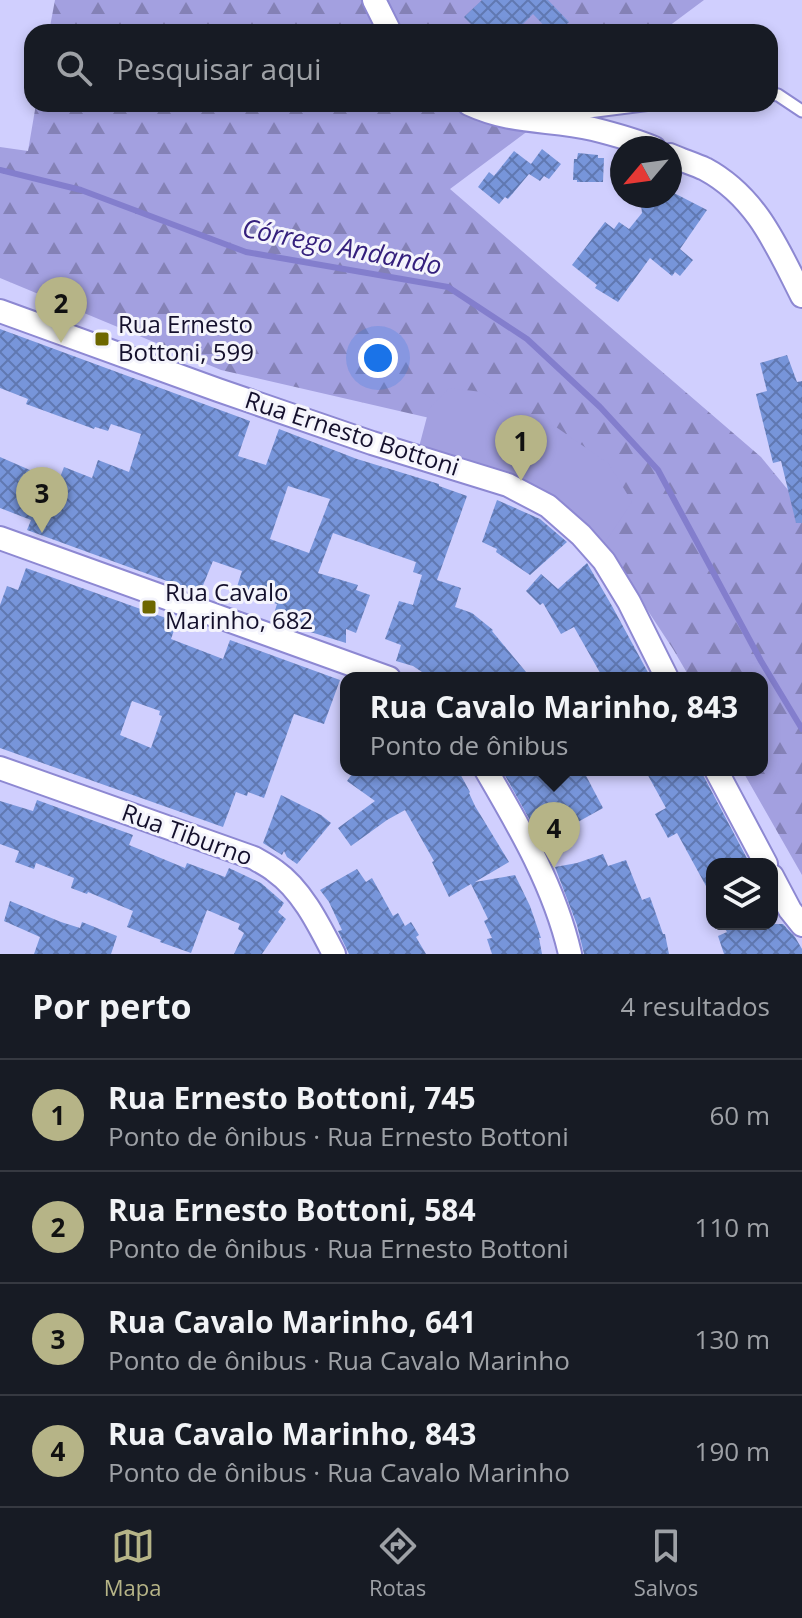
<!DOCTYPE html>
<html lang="pt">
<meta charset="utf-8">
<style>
:root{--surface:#171b24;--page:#20242c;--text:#f1f3f6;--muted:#9ea1a6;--line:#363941;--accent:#b6b487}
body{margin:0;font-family:"Open Sans",sans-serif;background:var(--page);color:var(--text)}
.controls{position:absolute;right:24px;bottom:24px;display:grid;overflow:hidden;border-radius:16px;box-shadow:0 4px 12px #0003}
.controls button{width:72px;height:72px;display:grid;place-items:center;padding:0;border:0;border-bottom:2px solid var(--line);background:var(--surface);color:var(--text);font:40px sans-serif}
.compass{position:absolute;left:610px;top:136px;width:72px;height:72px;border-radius:50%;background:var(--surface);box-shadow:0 4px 12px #0003;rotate:241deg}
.you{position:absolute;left:378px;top:358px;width:28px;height:28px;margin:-20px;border:6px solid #fff;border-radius:50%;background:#1a73e8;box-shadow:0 0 0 12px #1a73e833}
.badge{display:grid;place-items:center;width:52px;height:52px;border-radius:50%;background:var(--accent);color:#111;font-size:26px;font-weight:700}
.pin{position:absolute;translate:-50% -66px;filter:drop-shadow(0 2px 4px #0008)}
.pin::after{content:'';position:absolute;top:42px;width:28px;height:24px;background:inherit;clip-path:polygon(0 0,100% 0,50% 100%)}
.popup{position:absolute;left:340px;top:672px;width:428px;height:104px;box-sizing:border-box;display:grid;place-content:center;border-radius:16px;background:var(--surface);filter:drop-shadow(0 2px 6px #0005);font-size:26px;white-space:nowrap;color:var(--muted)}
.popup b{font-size:30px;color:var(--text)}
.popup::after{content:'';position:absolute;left:50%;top:100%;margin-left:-16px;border:16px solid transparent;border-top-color:var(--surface)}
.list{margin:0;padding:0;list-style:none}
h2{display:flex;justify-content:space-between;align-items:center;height:104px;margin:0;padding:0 32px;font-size:34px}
h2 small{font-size:26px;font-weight:400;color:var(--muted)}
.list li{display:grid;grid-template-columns:52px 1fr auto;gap:24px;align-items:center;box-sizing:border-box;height:112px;padding:0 32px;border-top:2px solid var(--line)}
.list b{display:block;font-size:30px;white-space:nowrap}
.list p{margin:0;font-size:26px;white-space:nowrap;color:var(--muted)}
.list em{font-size:26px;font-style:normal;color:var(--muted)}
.icon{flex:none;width:44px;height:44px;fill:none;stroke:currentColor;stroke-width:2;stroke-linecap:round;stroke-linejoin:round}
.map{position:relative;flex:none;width:802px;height:954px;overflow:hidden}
.search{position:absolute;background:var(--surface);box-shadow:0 4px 12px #0003;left:24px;right:24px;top:24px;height:88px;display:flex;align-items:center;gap:20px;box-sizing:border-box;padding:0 28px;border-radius:24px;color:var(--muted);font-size:30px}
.sheet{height:552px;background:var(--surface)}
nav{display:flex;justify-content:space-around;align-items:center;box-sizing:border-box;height:112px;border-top:2px solid var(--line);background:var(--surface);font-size:22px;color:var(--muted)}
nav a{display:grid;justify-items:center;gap:4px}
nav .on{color:var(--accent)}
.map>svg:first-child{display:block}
.forest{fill:url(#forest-firs)}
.park{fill:#a3a0e0}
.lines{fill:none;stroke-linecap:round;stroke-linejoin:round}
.stream{stroke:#837ecd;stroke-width:6}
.building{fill:url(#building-cross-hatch);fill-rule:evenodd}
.lane-casing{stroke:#8d88d2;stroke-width:15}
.street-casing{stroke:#8d88d2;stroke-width:26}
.lane{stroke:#fff;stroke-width:11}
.street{stroke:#fff;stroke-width:22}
.poi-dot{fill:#6d6700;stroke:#f4f4fc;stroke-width:3}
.labels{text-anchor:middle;stroke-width:6;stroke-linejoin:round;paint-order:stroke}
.poi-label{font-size:24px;fill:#14102c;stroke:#f4f4fc;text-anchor:start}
.street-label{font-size:24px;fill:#14102c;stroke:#f4f4fc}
.water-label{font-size:26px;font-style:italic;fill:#35207d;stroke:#f4f4fc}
</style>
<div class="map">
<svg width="802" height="954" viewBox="0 0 802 954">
<defs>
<pattern id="forest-firs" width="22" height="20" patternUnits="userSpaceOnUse" patternTransform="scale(2)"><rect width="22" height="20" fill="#a3a0e0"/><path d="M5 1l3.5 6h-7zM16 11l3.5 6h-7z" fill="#8481b6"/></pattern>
<pattern id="building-cross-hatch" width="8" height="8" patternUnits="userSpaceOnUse" patternTransform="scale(2)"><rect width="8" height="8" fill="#7795da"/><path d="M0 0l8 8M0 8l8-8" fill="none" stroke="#6078b1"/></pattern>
</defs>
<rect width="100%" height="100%" fill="#d0cffe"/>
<g class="forest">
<polygon points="55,0 704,0 661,32 49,32"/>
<polygon points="36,104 564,104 450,189 761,457 802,507 802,875 742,770 762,770 762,678 690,678 673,649 606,547 473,428 221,370 0,278 0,147 28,151"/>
</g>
<path class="park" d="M449,388L482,392L526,425L556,427L609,464L632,502L606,541C593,528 579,514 564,504C520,475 468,463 419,447L429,409Z"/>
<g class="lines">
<polyline class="stream" points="0,170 81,190 246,252 448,287 527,339 600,407 658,470 761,661 802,729"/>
</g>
<g class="building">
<polygon points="482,0 548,0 569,22 558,32 550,32 533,14 515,32 479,32 464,17"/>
<polygon points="542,149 561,164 549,179 544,176 540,181 529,174 508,199 505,197 499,204 478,187 489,172 494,176 514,151 531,164"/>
<polygon points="578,153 598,155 598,158 604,158 603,182 577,182 577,180 573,180 574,159 577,159"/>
<polygon points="672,192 707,210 680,249 693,260 680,276 675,272 672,276 650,258 618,302 595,288 597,285 572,265 605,222 614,229 619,222 629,229 642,213 640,196 670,196"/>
<path d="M0,329L250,421L238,456L266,465L279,429L357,459L439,484V486L467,496L437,580L461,588L455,607L472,613L493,630L492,631L526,672L517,678H431L413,666L396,661L401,645L385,639L399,601L413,605L422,575L413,572L416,562L333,533L318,573L358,585L356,590L370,595L356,633L346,629V643L272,620L277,604L236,590L242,571L213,561L199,595L189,591V589L27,530L31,520L0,508V457L46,477L47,475L59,480L64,467L92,478L98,460L129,472L141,434L111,424L108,431L95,427L94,429L26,404L28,399L0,388ZM288,486L330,499L309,553L270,539Z"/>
<polygon points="787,355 797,382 802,381 802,523 796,523 781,461 773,463 756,394 767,391 760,363"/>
<polygon points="497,500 540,519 567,542 530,575 496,552 497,549 482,542"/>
<polygon points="587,563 612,606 651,678 603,678 574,627 561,634 543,603 540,605 526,591 541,574 558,589"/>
<path d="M26,568L177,622L171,639L223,659L230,640L340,680L324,724L294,714L264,798L248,792L247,796L236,792L223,827L0,748V605L7,586L18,590ZM132,701L160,711L159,715L162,716L151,748L120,735Z"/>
<polygon points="355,770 458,770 470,792 469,793 475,806 509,862 475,882 515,875 530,906 541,938 539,938 542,954 492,954 487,939 492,938 484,921 488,919 471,884 449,897 432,862 434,861 405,810 387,820 351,846 338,828 375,801 347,781"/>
<polygon points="502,770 583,770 603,808 542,842"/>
<polygon points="645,770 700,770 703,775 750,864 712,864 712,897 677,833 668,838 655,814 666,808"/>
<polygon points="281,795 321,815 331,823 297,864 287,857 284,851 282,855 263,843"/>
<polygon points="37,800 133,835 129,845 185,868 187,863 225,877 229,868 261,883 284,903 278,912 286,919 262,954 234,954 244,933 238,929 240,924 207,910 191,953 160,942 161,940 127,927 133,911 88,892 87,894 71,888 74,878 36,863 34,869 15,862 19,851 0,844 0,801 33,811"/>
<polygon points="603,854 608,866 626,860 642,900 650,897 663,934 665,934 669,954 584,954 577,925 555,867 577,863"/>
<polygon points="357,869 366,882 372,878 393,916 398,913 405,926 411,922 419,935 416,937 426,954 349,954 338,931 342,930 329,902 320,890"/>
<polygon points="10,901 61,922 80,928 82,922 117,936 111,954 34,954 40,937 4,921"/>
<polygon points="722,924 783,924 795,937 802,949 802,954 724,954 718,936 727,932"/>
</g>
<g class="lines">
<defs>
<g id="lane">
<polyline points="770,94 778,95 802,111"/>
<polyline points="557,116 651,104"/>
</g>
<g id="street">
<polyline points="374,0 390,32"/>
<path d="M469,104C512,124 549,119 593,129C613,134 635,140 654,148"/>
<path d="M670,155C681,160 694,164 705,169C757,197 777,247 802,296"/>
<polyline points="0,311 218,390 372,443 508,485 548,506 581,535 604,561 629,602 667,678"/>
<polyline points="0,538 389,678"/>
<path d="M0,768L254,858C261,862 269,866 275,871C302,890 319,925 334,954"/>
<path d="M486,770C520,828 555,888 570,954"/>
<polyline points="716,770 766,864"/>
<polyline points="772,876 790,910 802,925"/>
</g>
</defs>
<use href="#lane" class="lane-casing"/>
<use href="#street" class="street-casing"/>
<use href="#lane" class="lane"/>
<use href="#street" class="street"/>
</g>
<g class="poi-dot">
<rect x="94" y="331" width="16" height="16" rx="4"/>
<rect x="141" y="599" width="16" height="16" rx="4"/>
</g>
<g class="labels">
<g class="poi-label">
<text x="118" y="333">Rua Ernesto<tspan x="118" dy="28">Bottoni, 599</tspan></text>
<text x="165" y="601">Rua Cavalo<tspan x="165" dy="28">Marinho, 682</tspan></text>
</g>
<g class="street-label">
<text transform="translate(352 434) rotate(18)" y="8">Rua Ernesto Bottoni</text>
<text transform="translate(187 835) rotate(20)" y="8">Rua Tiburno</text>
</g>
<g class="water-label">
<text transform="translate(342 247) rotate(11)" y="9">Córrego Andando</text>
</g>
</g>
</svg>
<div class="controls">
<button><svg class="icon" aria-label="layers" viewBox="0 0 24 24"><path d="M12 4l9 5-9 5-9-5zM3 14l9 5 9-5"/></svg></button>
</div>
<svg class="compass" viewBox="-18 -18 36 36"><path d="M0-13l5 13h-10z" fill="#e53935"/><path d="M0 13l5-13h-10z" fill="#9ea1a6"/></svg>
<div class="you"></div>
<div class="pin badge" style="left:521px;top:481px">1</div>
<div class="pin badge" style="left:61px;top:343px">2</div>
<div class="pin badge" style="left:42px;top:533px">3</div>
<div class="pin badge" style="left:554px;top:868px">4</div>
<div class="popup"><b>Rua Cavalo Marinho, 843</b>Ponto de ônibus</div>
<div class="search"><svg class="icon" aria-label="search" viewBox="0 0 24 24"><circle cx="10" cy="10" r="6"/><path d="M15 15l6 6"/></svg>Pesquisar aqui</div>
</div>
<section class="sheet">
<h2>Por perto<small>4 resultados</small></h2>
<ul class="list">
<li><span class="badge">1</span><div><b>Rua Ernesto Bottoni, 745</b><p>Ponto de ônibus · Rua Ernesto Bottoni</p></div><em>60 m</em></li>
<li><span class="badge">2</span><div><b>Rua Ernesto Bottoni, 584</b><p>Ponto de ônibus · Rua Ernesto Bottoni</p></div><em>110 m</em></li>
<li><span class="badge">3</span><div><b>Rua Cavalo Marinho, 641</b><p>Ponto de ônibus · Rua Cavalo Marinho</p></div><em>130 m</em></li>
<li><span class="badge">4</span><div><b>Rua Cavalo Marinho, 843</b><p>Ponto de ônibus · Rua Cavalo Marinho</p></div><em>190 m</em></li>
</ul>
</section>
<nav>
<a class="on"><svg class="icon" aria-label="map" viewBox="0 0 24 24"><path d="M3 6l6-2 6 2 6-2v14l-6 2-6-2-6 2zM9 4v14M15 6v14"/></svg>Mapa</a>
<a><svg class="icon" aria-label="directions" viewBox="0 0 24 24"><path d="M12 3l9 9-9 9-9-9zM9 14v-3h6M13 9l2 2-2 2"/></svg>Rotas</a>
<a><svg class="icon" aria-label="saved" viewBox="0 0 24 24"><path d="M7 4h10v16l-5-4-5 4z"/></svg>Salvos</a>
</nav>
